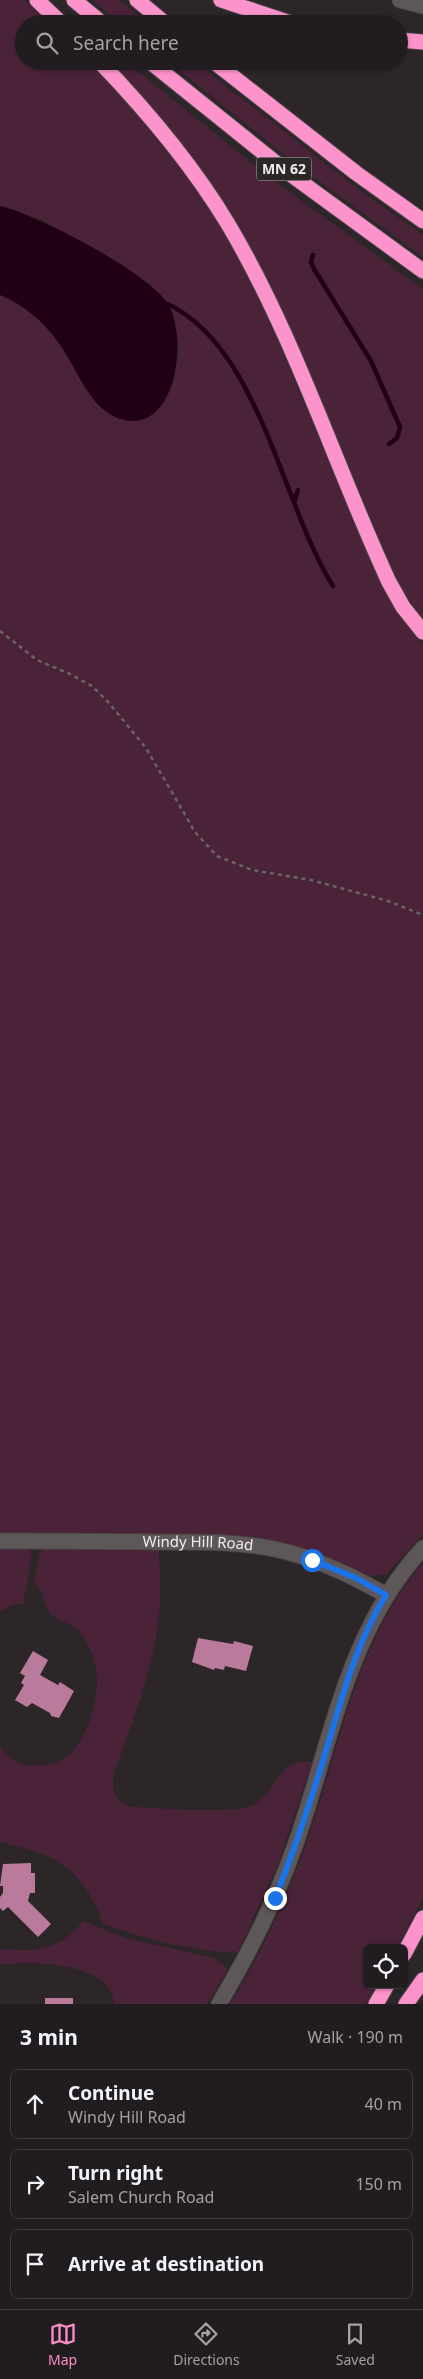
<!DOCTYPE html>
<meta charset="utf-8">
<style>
:root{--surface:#211c1f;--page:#2d292c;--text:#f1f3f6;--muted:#a2a1a4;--line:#3e3a3d;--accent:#fa8fc8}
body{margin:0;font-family:"Noto Sans",sans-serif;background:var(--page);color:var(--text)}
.controls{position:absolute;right:15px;bottom:15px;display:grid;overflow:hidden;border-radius:8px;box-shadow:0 1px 4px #0004}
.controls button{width:45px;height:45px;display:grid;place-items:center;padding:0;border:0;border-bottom:1px solid var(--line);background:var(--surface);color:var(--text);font:25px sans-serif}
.stop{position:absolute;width:15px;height:15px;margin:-11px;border:4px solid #1a73e8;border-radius:50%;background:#fff}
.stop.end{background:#1a73e8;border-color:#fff;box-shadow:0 1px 5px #0008}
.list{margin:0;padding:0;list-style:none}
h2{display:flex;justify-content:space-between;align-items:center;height:65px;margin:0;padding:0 20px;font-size:21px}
h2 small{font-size:16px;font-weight:400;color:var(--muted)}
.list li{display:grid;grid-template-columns:32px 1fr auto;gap:15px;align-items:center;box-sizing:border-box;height:70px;margin:0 10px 10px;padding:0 10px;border:1px solid var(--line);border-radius:8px}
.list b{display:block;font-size:19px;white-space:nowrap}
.list p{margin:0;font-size:16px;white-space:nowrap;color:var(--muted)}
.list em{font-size:16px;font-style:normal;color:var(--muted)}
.icon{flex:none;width:28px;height:28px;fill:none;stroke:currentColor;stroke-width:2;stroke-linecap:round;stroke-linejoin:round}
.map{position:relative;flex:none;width:423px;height:2004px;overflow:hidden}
.search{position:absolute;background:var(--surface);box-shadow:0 1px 4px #0004;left:15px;right:15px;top:15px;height:55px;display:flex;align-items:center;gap:12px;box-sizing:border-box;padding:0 18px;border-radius:28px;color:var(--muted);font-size:19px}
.sheet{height:305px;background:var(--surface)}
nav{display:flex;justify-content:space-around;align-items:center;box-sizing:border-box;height:70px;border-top:1px solid var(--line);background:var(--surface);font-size:14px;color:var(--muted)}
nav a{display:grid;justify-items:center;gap:2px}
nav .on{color:var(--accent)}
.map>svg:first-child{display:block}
.green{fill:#4a2338}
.water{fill:#220014}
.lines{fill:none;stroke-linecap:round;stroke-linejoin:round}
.stream{stroke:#220014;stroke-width:4.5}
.building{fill:#ba7a9b}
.minor-casing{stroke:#494446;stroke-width:17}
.highway-casing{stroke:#494446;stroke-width:17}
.path{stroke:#696466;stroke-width:2.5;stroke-dasharray:4 4;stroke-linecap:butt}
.minor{stroke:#5e575a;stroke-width:15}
.highway{stroke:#fc93cb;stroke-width:15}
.route{stroke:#1a73e8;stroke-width:6}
.labels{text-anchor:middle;stroke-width:5;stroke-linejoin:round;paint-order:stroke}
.shield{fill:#2c2629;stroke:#b4b0b2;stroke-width:1}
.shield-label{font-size:14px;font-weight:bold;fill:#efebed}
.street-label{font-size:15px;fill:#efebed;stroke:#2c2629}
</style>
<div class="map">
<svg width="423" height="2004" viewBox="0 0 423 2004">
<rect width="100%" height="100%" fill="#2c2629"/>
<g class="green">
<path d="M0,0H25L50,24H24V61H87C136,112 182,166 220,226C256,286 282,351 309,415C333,472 357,529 382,585L404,622L423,644V1534L387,1574L371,1576L296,1546L241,1536L0,1533V295C20,304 38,316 52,333C74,360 94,422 136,421C144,415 156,409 164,401C175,388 179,358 178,342C177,328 159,293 150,284L42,220L0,206Z"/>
<polygon points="92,0 119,0 148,24 121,24"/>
<polygon points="109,61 125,61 277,183 423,289 423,620 403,591 393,571 294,337 244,236 208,181 171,131"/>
<polygon points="168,61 194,61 349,182 423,235 423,257 293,162"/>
<polygon points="0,1548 29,1548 32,1556 23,1604 12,1605 0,1611"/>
<path d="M43,1548L158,1549C169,1636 140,1698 113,1777C112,1794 117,1803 133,1807C156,1808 234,1814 251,1806C279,1793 275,1758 312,1762L279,1862L238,1952C203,1954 135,1937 102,1923C100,1911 94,1902 88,1892C65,1857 39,1851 0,1842V1746C7,1757 17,1765 30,1765C43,1766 56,1765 67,1756C91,1738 105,1681 92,1654C88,1644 82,1632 73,1626C65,1621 56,1621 50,1613C42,1603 46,1593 34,1583L39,1557Z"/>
<path d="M423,1563V1897L397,1948H367V1985H376L365,2004H230C264,1949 291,1890 311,1829C342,1738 358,1638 423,1563Z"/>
<path d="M83,1921L125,1938L214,1958L228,1969L207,2004H114C113,1996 111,1989 105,1983C84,1963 27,1960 0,1965V1948C33,1954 63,1949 83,1921Z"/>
</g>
<path class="water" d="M0,206C37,214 149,273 168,304C188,336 177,436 121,419C89,410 77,367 58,342C43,321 24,305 0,295Z"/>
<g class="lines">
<g class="stream">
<polyline points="313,255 311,262 314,269 371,361 400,427 397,438 389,444"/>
<path d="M163,302C259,342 281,504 333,586"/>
<polyline points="295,500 298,490"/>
</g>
</g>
<g class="building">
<polygon points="198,1638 233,1644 234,1641 253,1646 246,1671 225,1666 224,1670 215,1668 214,1670 192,1662"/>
<polygon points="33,1651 48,1660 40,1675 58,1685 60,1682 74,1691 59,1718 51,1716 50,1713 32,1703 27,1707 15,1700 24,1685 21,1683 25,1676 20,1673"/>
<polygon points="31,1863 31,1873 35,1873 35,1893 30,1893 28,1901 51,1924 38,1937 8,1907 3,1911 0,1908 0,1897 3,1893 3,1886 0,1886 3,1864"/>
<rect x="45" y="1998" width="28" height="6"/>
</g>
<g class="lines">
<defs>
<g id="minor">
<polyline points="400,0 423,6"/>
<path id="s1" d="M0,1541C52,1541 104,1541 156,1542C196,1542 235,1541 274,1549C314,1557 351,1575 386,1595"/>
<path d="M219,2004C250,1952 277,1898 297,1840C332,1739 348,1629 423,1548"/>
</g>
<g id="highway">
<polyline points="37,0 62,24"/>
<polyline points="74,0 103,24"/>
<polyline points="137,0 166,24"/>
<polyline points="221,0 294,24"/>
<polyline points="399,40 423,42"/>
<path d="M99,61C147,111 192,164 228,224C295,337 334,463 389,582L403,607L423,632"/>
<polyline points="149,61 286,171 423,271"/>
<polyline points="213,61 356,173 423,221"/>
<polyline points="404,1954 423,1918"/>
<polyline points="376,2004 387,1985"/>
<polyline points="406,2004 423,1980"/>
</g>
</defs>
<use href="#minor" class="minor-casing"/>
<use href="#highway" class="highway-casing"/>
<polyline class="path" points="0,631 37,660 70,674 92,686 109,703 146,748 195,832 217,856 252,870 311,880 388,901 423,915"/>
<use href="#minor" class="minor"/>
<use href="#highway" class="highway"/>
</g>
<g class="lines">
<path class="route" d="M275,1898C295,1849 311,1800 326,1751C342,1697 356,1643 386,1595L356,1578L312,1560"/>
</g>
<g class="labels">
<rect class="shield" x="256.5" y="157.5" width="55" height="23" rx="4"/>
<g class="shield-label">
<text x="284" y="174">MN 62</text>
</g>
<g class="street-label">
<text dy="5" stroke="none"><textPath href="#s1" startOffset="198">Windy Hill Road</textPath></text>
</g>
</g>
</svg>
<div class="controls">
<button><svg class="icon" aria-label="locate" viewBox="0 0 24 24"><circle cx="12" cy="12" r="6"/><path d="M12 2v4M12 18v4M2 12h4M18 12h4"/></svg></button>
</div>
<div class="stop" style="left:312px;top:1560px"></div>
<div class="stop end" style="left:275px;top:1898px"></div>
<div class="search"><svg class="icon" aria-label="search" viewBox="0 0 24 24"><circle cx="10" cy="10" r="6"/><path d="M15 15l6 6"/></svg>Search here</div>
</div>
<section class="sheet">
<h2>3 min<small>Walk · 190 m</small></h2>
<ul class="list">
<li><svg class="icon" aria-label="ahead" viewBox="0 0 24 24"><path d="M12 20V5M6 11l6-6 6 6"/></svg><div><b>Continue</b><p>Windy Hill Road</p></div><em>40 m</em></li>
<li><svg class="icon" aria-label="right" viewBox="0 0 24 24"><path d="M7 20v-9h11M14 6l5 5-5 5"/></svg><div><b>Turn right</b><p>Salem Church Road</p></div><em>150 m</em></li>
<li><svg class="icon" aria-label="arrive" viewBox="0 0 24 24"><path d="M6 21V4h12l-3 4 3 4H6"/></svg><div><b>Arrive at destination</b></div></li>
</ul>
</section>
<nav>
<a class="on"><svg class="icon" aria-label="map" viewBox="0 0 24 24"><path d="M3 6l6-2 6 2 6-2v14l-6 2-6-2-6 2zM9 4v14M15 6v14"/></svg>Map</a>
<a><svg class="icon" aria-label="directions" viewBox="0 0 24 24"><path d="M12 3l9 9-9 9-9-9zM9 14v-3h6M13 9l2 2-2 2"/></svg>Directions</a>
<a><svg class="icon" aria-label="saved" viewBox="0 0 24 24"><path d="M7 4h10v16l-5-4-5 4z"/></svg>Saved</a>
</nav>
